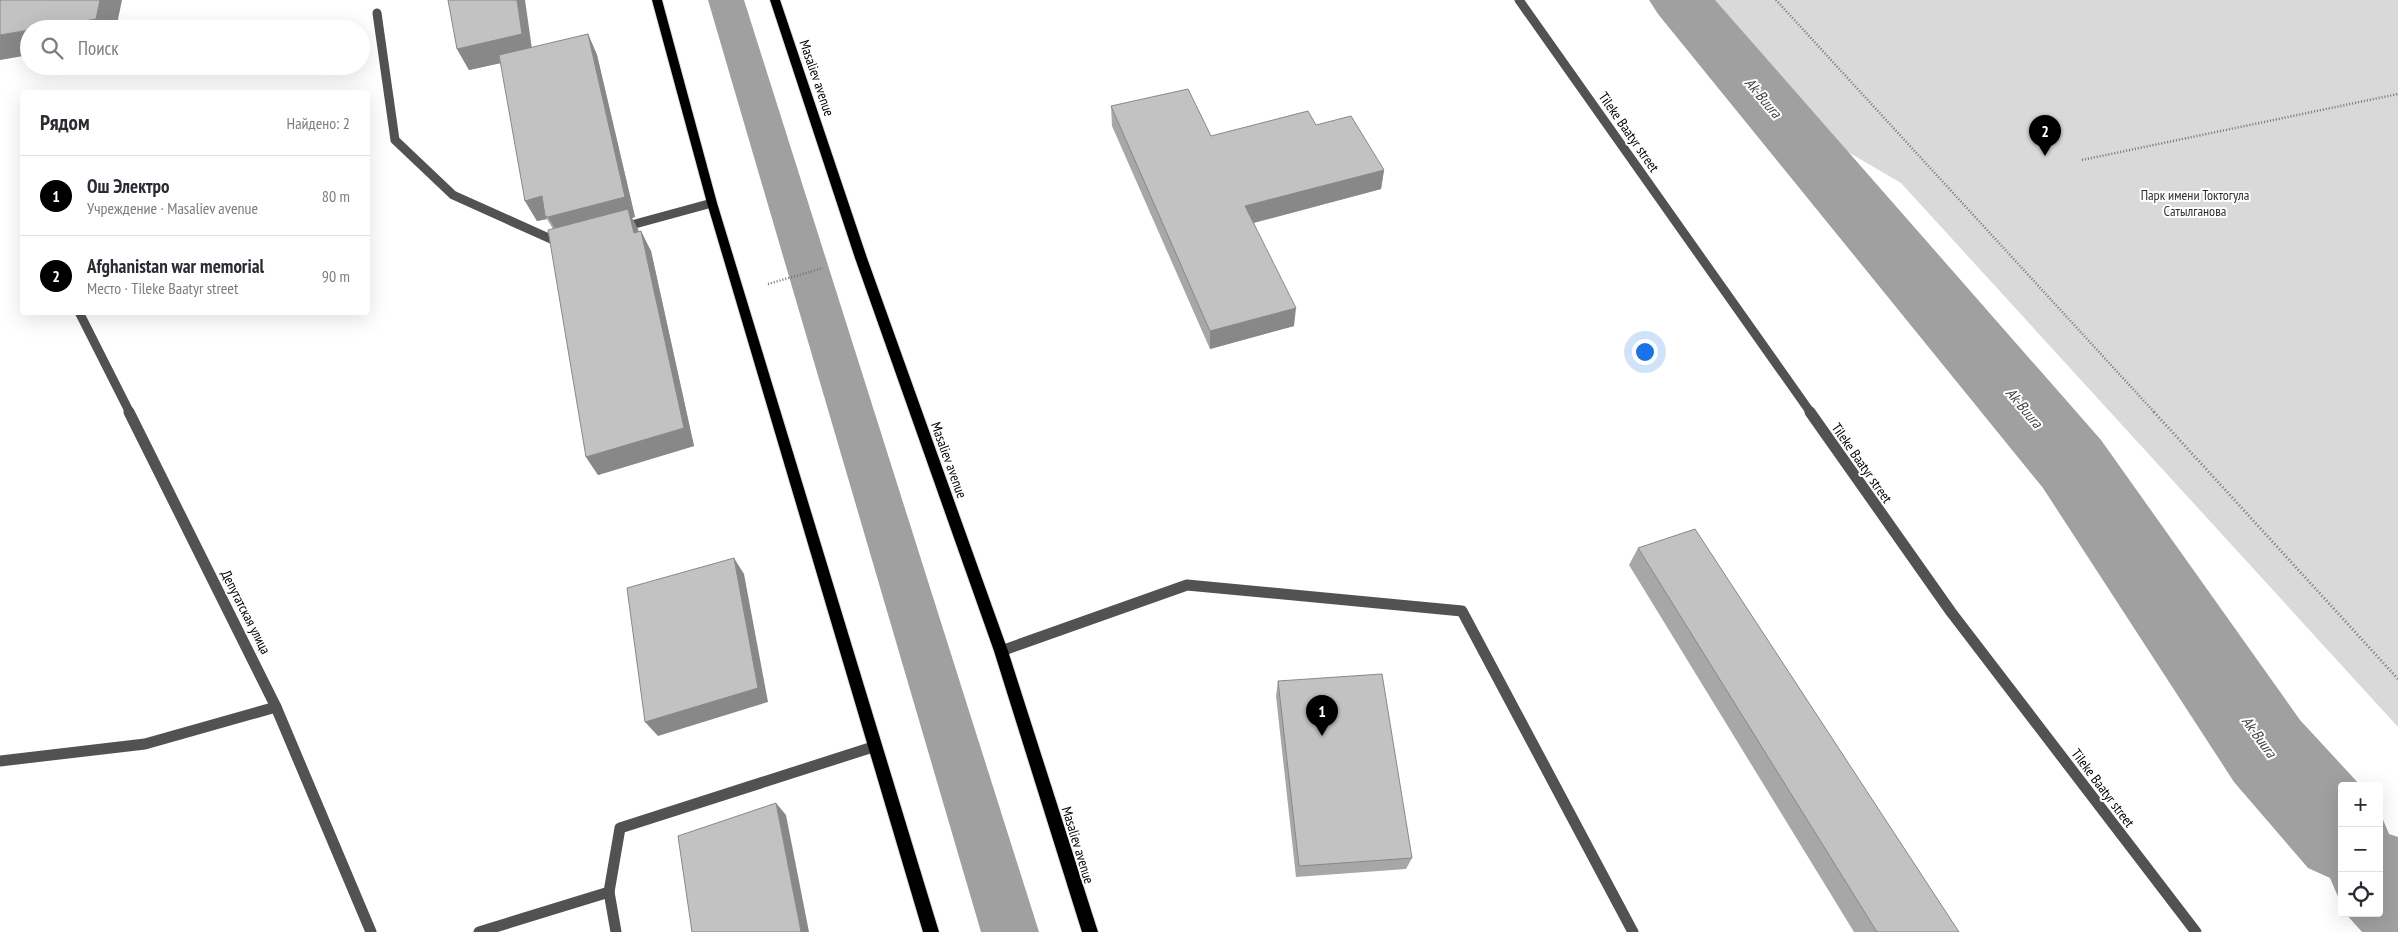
<!DOCTYPE html>
<html lang="ru">
<meta charset="utf-8">
<style>
:root{--surface:#fff;--page:#f2f2f3;--text:#2b2b33;--muted:#7c7c81;--line:#e1e1e2;--accent:#000}
body{margin:0;font-family:"PT Sans Narrow",sans-serif;background:var(--page);color:var(--text)}
.controls{position:absolute;right:15px;bottom:15px;display:grid;overflow:hidden;border-radius:5px;box-shadow:0 5px 20px #0002}
.controls button{width:45px;height:45px;display:grid;place-items:center;padding:0;border:0;border-bottom:1px solid var(--line);background:var(--surface);color:var(--text);font:25px sans-serif}
.you{position:absolute;left:1644px;top:351px;width:18px;height:18px;margin:-12px;border:4px solid #fff;border-radius:50%;background:#1a73e8;box-shadow:0 0 0 8px #1a73e833}
.badge{display:grid;place-items:center;width:32px;height:32px;border-radius:50%;background:var(--accent);color:#fff;font-size:16px;font-weight:700}
.pin{position:absolute;translate:-50% -41px;filter:drop-shadow(0 1px 2px #0008)}
.pin::after{content:'';position:absolute;top:26px;width:18px;height:15px;background:inherit;clip-path:polygon(0 0,100% 0,50% 100%)}
.list{margin:0;padding:0;list-style:none}
h2{display:flex;justify-content:space-between;align-items:center;height:65px;margin:0;padding:0 20px;font-size:21px}
h2 small{font-size:16px;font-weight:400;color:var(--muted)}
.list li{display:grid;grid-template-columns:32px 1fr auto;gap:15px;align-items:center;box-sizing:border-box;height:80px;padding:0 20px;border-top:1px solid var(--line)}
.list b{display:block;font-size:19px;white-space:nowrap}
.list p{margin:0;font-size:16px;white-space:nowrap;color:var(--muted)}
.list em{font-size:16px;font-style:normal;color:var(--muted)}
.icon{flex:none;width:28px;height:28px;fill:none;stroke:currentColor;stroke-width:2;stroke-linecap:round;stroke-linejoin:round}
.map{position:relative;flex:none;width:2398px;height:932px;overflow:hidden}
.search{position:absolute;background:var(--surface);box-shadow:0 5px 20px #0002;left:20px;top:20px;width:350px;height:55px;display:flex;align-items:center;gap:12px;box-sizing:border-box;padding:0 18px;border-radius:28px;color:var(--muted);font-size:19px}
.panel{position:absolute;background:var(--surface);box-shadow:0 5px 20px #0002;left:20px;top:90px;width:350px;height:225px;border-radius:5px}
.map>svg:first-child{display:block}
.green{fill:#d9d9d9}
.lines{fill:none;stroke-linecap:round;stroke-linejoin:round}
.canal{fill:#a0a0a0;fill-rule:evenodd}
.river{fill:#a0a0a0;fill-rule:evenodd}
.primary-casing{stroke:#dbdbdb;stroke-width:2}
.path-far1{stroke:#747474;stroke-width:2.5;stroke-dasharray:1 2;stroke-linecap:butt}
.path{stroke:#747474;stroke-width:3;stroke-dasharray:1 2.5;stroke-linecap:butt}
.service{stroke:#525252;stroke-width:9}
.minor-far1{stroke:#525252;stroke-width:9}
.minor{stroke:#525252;stroke-width:11}
.tertiary-far1{stroke:#525252;stroke-width:9}
.tertiary{stroke:#525252;stroke-width:11}
.primary{fill:#000;fill-rule:evenodd}
.wall{fill:#a7a7a7}
.shaded-wall{fill:#888}
.building{fill:#c2c2c2;stroke:#888}
.labels{text-anchor:middle;stroke-width:4;stroke-linejoin:round;paint-order:stroke}
.street-label{font-size:14px;fill:#000;stroke:#fff}
.park-label{font-size:14px;fill:#303030;stroke:#fff}
.water-label{font-size:15px;font-style:italic;fill:#414141;stroke:#fff}
</style>
<div class="map">
<svg width="2398" height="932" viewBox="0 0 2398 932">
<rect width="100%" height="100%" fill="#fff"/>
<polygon class="green" points="1697,0 2398,0 2398,727 1901,183 1805,127"/>
<g class="lines">
<polygon class="canal" points="708,0 744,0 1039,932 981,932"/>
<g class="river">
<polygon points="1649,0 1715,0 2101,440 2300,720 2361,786 2342,786 2342,906 2330,878 2308,868 2234,782 2043,488 1658,14"/>
<polygon points="2379,810 2389,834 2398,837 2398,932 2362,932 2345,913 2379,913"/>
</g>
<defs>
<g id="primary">
<polygon points="652,0 662,0 717,203 939,932 923,932 707,203"/>
<polygon points="770,0 780,0 867,258 1008,651 1098,932 1082,932 994,651 855,258"/>
</g>
</defs>
<use href="#primary" class="primary-casing"/>
<g class="path-far1">
<polyline points="1776,0 2155,413"/>
<polyline points="2082,160 2398,94"/>
<polyline points="768,284 823,268"/>
</g>
<polyline class="path" points="2154,412 2398,679"/>
<g class="service">
<polyline points="377,13 395,140 453,195 562,244"/>
<polyline points="624,227 712,203"/>
</g>
<polyline class="minor-far1" points="79,312 130,413"/>
<g class="minor">
<polyline points="129,412 276,707 371,932"/>
<polyline points="1001,651 1187,585 1462,611 1633,932"/>
<polyline points="0,761 145,744 276,707"/>
<polyline points="479,932 609,892"/>
<polyline points="616,932 609,892 620,828 876,746"/>
</g>
<polyline class="tertiary-far1" points="1519,0 1811,413"/>
<polyline class="tertiary" points="1810,412 1951,612 2196,932"/>
<use href="#primary" class="primary"/>
</g>
<g class="wall">
<polygon points="588,34 597,55 635,217 632,218 639,232 651,251 694,446 598,475 586,457 553,229 547,219 537,221 525,201 501,63 469,70 457,49 532,48"/>
<polygon points="1111,106 1211,136 1384,170 1381,189 1254,223 1294,326 1210,349 1112,126"/>
<polygon points="1638,548 1959,932 1854,932 1629,565"/>
<polygon points="1278,681 1412,858 1406,869 1296,877 1276,696"/>
</g>
<g class="shaded-wall">
<polygon points="100,0 122,0 116,29 39,29"/>
<polygon points="517,0 525,0 533,56 469,70 457,49"/>
<polygon points="29,30 29,55 0,60 0,35"/>
<polygon points="588,34 597,55 635,217 632,218 638,229 644,253 560,237 548,217 545,216 547,219 537,221 525,201 542,196"/>
<polygon points="1384,170 1381,189 1245,225 1245,206"/>
<polygon points="641,231 651,251 694,446 598,475 586,457"/>
<polygon points="1296,308 1294,326 1210,349 1210,331"/>
<polygon points="734,558 744,574 768,702 658,736 645,722"/>
<polygon points="776,803 786,815 809,932 801,932"/>
</g>
<g class="building">
<polygon points="0,0 100,0 96,19 39,29 29,29 29,30 0,35"/>
<polygon points="448,0 517,0 522,34 457,49"/>
<polygon points="588,34 625,197 548,217 545,216 542,196 525,201 499,55"/>
<polygon points="1188,89 1211,136 1308,111 1316,125 1351,116 1384,170 1245,206 1296,308 1210,331 1111,106"/>
<polygon points="628,209 634,233 641,231 684,428 586,457 548,230"/>
<polygon points="1695,529 1959,932 1877,932 1638,548"/>
<polygon points="734,558 758,688 645,722 627,588"/>
<polygon points="1382,674 1412,858 1299,866 1278,681"/>
<polygon points="776,803 801,932 692,932 678,836"/>
</g>
<g class="labels">
<g class="street-label">
<text transform="translate(817 78) rotate(71)" y="5">Masaliev avenue</text>
<text transform="translate(1629 132) rotate(55)" y="5">Tileke Baatyr street</text>
<text transform="translate(949 460) rotate(70)" y="5">Masaliev avenue</text>
<text transform="translate(1862 463) rotate(55)" y="5">Tileke Baatyr street</text>
<text transform="translate(246 612) rotate(63)" y="5">Депутатская улица</text>
<text transform="translate(2103 788) rotate(53)" y="5">Tileke Baatyr street</text>
<text transform="translate(1078 845) rotate(73)" y="5">Masaliev avenue</text>
</g>
<g class="park-label">
<text x="2195" y="200">Парк имени Токтогула<tspan x="2195" dy="16">Сатылганова</tspan></text>
</g>
<g class="water-label">
<text transform="translate(1763 98) rotate(50)" y="5">Ak-Buura</text>
<text transform="translate(2024 408) rotate(50)" y="5">Ak-Buura</text>
<text transform="translate(2259 737) rotate(54)" y="5">Ak-Buura</text>
</g>
</g>
</svg>
<div class="controls">
<button>+</button>
<button>−</button>
<button><svg class="icon" aria-label="locate" viewBox="0 0 24 24"><circle cx="12" cy="12" r="6"/><path d="M12 2v4M12 18v4M2 12h4M18 12h4"/></svg></button>
</div>
<div class="you"></div>
<div class="pin badge" style="left:1322px;top:736px">1</div>
<div class="pin badge" style="left:2045px;top:156px">2</div>
<div class="search"><svg class="icon" aria-label="search" viewBox="0 0 24 24"><circle cx="10" cy="10" r="6"/><path d="M15 15l6 6"/></svg>Поиск</div>
<section class="panel">
<h2>Рядом<small>Найдено: 2</small></h2>
<ul class="list">
<li><span class="badge">1</span><div><b>Ош Электро</b><p>Учреждение · Masaliev avenue</p></div><em>80 m</em></li>
<li><span class="badge">2</span><div><b>Afghanistan war memorial</b><p>Место · Tileke Baatyr street</p></div><em>90 m</em></li>
</ul>
</section>
</div>
